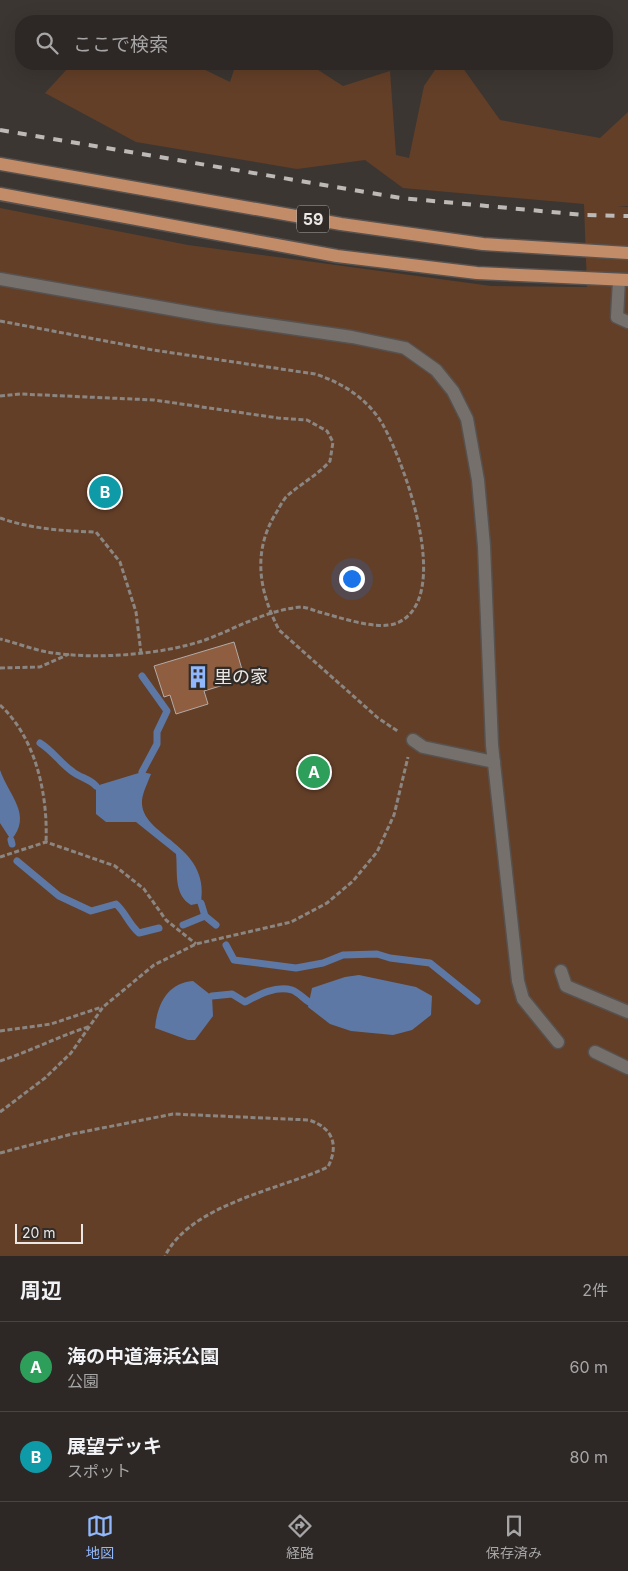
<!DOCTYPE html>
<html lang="ja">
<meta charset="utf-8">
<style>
:root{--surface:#2d2826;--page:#393432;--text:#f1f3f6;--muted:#a7a6a7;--line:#484443;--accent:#91b8fd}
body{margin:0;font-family:Inter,"Noto Sans JP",sans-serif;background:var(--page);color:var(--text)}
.scale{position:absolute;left:15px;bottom:12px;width:68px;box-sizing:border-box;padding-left:5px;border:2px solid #ebe7e5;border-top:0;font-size:14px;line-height:18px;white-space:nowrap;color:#ebe7e5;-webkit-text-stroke:4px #312c28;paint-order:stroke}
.you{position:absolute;left:351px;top:578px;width:18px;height:18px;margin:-12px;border:4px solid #fff;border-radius:50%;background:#1a73e8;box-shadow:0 0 0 8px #1a73e833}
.badge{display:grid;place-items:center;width:32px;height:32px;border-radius:50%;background:var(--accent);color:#fff;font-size:16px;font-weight:700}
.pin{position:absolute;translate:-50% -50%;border:2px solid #fff;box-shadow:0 1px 5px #0006}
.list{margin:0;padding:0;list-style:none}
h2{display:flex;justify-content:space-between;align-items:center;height:65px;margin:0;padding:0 20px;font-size:21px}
h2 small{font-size:16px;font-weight:400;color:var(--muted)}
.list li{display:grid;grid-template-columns:32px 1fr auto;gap:15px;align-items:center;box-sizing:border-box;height:90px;padding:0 20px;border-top:1px solid var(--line)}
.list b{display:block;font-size:19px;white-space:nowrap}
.list p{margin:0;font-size:16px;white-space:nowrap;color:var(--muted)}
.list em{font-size:16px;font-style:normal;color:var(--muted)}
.icon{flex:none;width:28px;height:28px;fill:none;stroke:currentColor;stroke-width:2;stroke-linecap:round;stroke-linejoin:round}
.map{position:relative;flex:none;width:628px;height:1256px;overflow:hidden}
.search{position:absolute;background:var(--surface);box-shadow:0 5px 20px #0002;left:15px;right:15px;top:15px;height:55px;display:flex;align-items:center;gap:12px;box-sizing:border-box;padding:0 18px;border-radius:20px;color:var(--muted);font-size:19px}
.sheet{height:245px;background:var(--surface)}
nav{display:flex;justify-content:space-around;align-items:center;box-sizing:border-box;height:70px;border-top:1px solid var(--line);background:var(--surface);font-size:14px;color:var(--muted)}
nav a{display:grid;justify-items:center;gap:2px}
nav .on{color:var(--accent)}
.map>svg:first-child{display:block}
.green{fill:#633f28}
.water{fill:#5e78a5}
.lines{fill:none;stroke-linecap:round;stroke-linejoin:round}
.stream{stroke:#5e78a5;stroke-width:7}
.building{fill:#8f5e40;stroke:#b2aba7}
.minor-casing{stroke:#57524f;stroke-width:15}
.major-casing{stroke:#57524f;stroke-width:15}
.path{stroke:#8b8682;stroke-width:3;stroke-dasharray:5 2.5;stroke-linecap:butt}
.minor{stroke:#76706c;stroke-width:12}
.major{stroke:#c38c68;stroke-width:12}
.rail{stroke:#bdb9b6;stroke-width:4;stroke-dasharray:9 9;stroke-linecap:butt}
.labels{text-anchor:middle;stroke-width:4.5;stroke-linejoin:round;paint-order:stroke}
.shield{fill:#312c28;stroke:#b3afac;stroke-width:1}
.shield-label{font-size:16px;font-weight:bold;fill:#ebe7e5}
.poi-label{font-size:18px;fill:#ebe7e5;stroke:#312c28;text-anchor:start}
</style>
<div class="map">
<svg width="628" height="1256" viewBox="0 0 628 1256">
<rect width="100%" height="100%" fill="#3c3632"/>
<polygon class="green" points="85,64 193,64 230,82 236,64 309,64 343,86 390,71 396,155 409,158 424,86 439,64 460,64 500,120 600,138 628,112 628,206 617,206 628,207 628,1256 0,1256 0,208 188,245 491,286 587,287 584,204 403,188 365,160 297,169 136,142 45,93 69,67"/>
<g class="water">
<path d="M0,770C9,796 33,815 11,840L0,823Z"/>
<path d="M142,772L151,774C148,782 143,792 142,800C139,837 211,843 201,903L191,905C173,894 178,872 176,854L136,822H106L96,814V786Z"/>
<polygon points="359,975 416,987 432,996 431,1015 412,1030 393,1035 351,1031 330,1024 308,1007 312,988 345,977"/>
<path d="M193,981L212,996L213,1016L195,1040H188L155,1028C157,1005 167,983 193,981Z"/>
</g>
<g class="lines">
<g class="stream">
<path d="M40,743C53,751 60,763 73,772C81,778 90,779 96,786"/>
<polyline points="142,772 157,744 157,732 167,711 142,676"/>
<polyline points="11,840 12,844"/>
<path d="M17,861L59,896L91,911L116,904C126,913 128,923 139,933L159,928"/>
<polyline points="201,903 205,916 216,925"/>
<polyline points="183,925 205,916"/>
<polyline points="226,945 234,960 296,968 323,963 343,955 377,954 390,958 430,963 477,1001"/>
<path d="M212,996L232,994L245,1002C258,995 276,985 292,990C298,992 304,999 309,1002"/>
</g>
</g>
<polygon class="building" points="234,642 243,673 238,674 240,680 204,691 208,704 176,714 170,695 164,697 154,666"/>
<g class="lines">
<defs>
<g id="minor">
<polyline points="0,279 215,317 352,337 405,348 436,370 453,391 467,419 478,480 484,546 492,745 518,981 523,999 558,1042"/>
<polyline points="619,280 617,317 628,322"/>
<polyline points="413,740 423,747 494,762"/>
<polyline points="561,971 566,986 628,1012"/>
<polyline points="595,1052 628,1068"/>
</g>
<g id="major">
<polyline points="0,164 341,224 483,244 628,253"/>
<polyline points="0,194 337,256 477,273 628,280"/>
</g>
</defs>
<use href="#minor" class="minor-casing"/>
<use href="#major" class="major-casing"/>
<g class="path">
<path d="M0,321L153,350L315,374C343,383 368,399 383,425C405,464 454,599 397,623C377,631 339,617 319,612C313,610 306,607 301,607C266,610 237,628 205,640C161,655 93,660 47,652C32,649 16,643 0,639"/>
<path d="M0,396L20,394L154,400L278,418L307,420L327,431L333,442L330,461C318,475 300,484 286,497C282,502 279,508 276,513C252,552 259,591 279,630L378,718L399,732"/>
<path d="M0,518C32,529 63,531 96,532L120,562L136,612L141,653"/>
<polyline points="0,668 40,667 69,654"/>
<path d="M0,705C36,738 48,795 46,842"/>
<polyline points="0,857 46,842 115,866 144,889 166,920 196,944"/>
<polyline points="0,1031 51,1024 102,1007"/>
<path d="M0,1061C31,1051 59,1036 91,1026"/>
<polyline points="0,1112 45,1078 71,1053 103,1007 154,965 196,944 291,922 327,903 353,881 377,852 394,815 408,757"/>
<path d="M0,1153L72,1134L173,1114L309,1120C333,1128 339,1145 328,1167C279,1190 191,1204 165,1256"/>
</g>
<use href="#minor" class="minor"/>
<use href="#major" class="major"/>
<polyline class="rail" points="0,130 401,198 584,215 628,216"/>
</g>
<defs>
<symbol id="building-bare" viewBox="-9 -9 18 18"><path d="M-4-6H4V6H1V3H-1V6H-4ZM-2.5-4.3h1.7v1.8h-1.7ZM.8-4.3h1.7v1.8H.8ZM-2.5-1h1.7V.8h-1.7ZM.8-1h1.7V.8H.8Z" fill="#91b8fd" stroke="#312c28" stroke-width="2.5" paint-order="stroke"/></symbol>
</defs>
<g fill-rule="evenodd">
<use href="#building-bare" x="182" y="661" width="32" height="32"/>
</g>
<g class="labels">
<rect class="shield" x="297" y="205.5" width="32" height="27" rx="4"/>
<g class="shield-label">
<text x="313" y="225">59</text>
</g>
<g class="poi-label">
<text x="214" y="683">里の家</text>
</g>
</g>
</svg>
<div class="scale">20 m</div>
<div class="you"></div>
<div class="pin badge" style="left:314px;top:772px;background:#2e9e5b">A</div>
<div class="pin badge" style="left:105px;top:492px;background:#0f9aa8">B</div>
<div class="search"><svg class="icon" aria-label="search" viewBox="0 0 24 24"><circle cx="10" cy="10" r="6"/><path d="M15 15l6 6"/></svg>ここで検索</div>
</div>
<section class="sheet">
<h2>周辺<small>2件</small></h2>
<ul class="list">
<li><span class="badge" style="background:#2e9e5b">A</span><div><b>海の中道海浜公園</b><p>公園</p></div><em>60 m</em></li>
<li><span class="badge" style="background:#0f9aa8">B</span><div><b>展望デッキ</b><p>スポット</p></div><em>80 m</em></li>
</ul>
</section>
<nav>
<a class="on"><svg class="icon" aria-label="map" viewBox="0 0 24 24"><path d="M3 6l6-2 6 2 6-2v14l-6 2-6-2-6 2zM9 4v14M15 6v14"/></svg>地図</a>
<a><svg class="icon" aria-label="directions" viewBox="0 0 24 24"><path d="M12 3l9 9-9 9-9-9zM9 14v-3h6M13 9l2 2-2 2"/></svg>経路</a>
<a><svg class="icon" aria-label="saved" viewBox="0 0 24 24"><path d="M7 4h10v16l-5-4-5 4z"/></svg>保存済み</a>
</nav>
